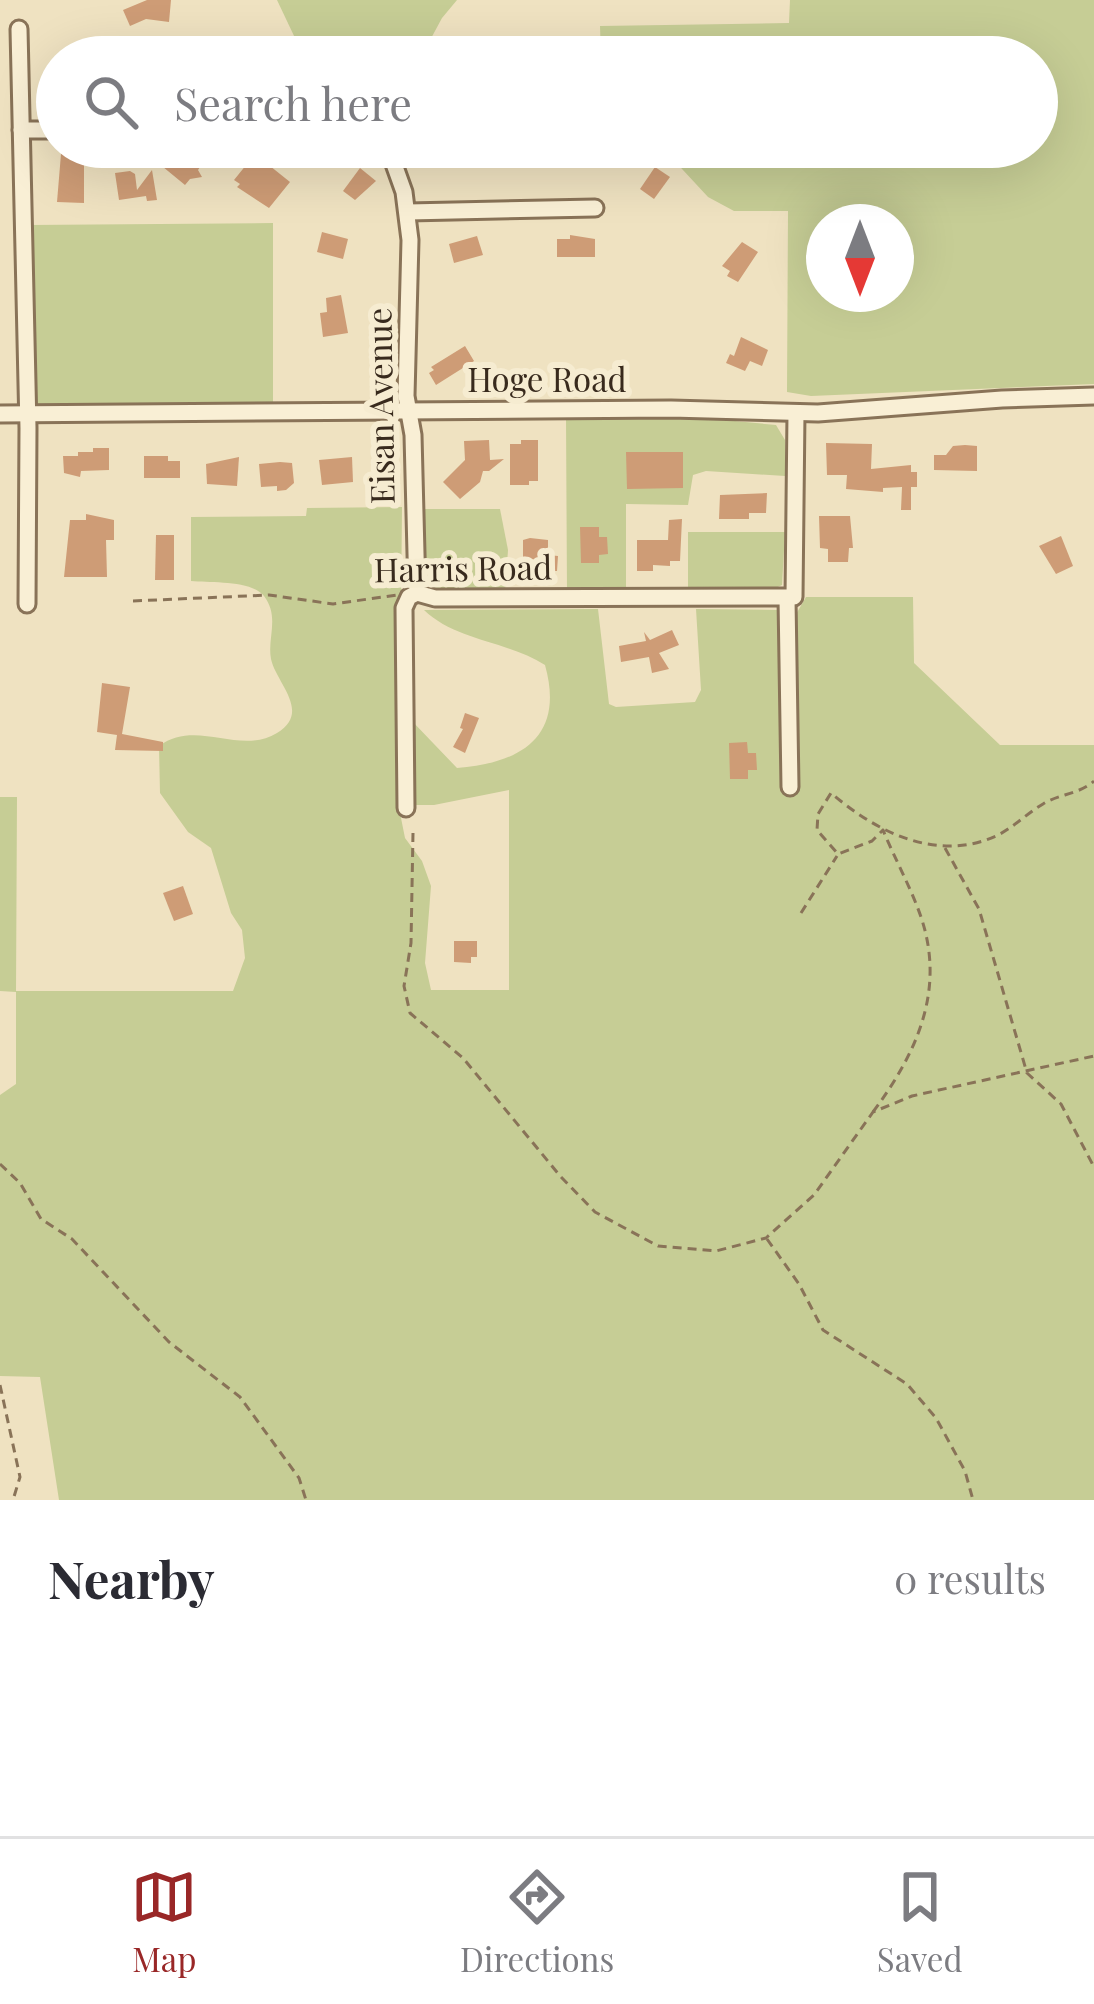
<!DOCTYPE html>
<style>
:root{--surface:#fff;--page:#f2f2f3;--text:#2b2b33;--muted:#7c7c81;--line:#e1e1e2;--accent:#992727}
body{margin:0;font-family:"Playfair Display",serif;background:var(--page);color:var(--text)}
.compass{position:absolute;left:806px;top:204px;width:108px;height:108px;border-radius:50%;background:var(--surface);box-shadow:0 12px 48px #0002;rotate:180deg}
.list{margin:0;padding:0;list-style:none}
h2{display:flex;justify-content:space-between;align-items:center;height:156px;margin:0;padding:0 48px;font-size:51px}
h2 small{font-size:39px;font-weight:400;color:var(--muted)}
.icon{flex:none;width:66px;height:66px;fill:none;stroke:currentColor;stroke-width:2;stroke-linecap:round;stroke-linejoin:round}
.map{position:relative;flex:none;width:1094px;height:1500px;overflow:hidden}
.search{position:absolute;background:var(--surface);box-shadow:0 12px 48px #0002;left:36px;right:36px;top:36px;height:132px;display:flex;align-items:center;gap:30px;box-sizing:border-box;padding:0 42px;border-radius:66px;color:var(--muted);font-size:45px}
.sheet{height:336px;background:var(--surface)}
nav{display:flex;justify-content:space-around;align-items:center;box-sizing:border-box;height:168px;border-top:3px solid var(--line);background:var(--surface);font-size:33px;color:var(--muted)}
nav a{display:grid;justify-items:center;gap:6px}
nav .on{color:var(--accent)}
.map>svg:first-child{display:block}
.green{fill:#c6cd95;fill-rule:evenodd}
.building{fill:#ce9c76}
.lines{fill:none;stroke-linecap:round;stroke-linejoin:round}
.minor-casing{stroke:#897358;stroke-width:21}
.path{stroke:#897358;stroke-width:3;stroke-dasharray:9 6;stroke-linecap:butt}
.minor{stroke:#f9efd5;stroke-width:15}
.labels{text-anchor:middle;stroke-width:12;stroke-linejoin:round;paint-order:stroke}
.street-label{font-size:33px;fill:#382a1d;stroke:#f6ecd1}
</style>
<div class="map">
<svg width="1094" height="1500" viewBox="0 0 1094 1500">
<rect width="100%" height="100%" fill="#efe2c1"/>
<g class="green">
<polygon points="277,0 457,0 442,18 421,57 304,57"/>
<path d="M790,0H1094V384L811,396L787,392L788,211H734L708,197L670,156L640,147H1037V57H601L600,26L789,23ZM824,222H896V294H824Z"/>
<polygon points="273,223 273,402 37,404 32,397 29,225"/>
<polygon points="566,417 692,417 776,425 785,440 785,476 706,471 693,475 688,505 626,504 626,592 567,593"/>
<path d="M402,507L399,808L405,838L422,861L431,886L425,963L431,990H509V790L434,805H412L411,720L457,768C522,763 565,736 545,665C508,641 456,641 424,610L598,609L609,704L616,707L695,702L701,690L696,609L779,610L784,615L794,789L795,616L806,597H913L914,663L1000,745H1094V1500H59L40,1377L0,1376V1095L16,1084V992L0,991V797H17L16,991H233L245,958L242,930L231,913L211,848L188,832L160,793L159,746C197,718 239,756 277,733C312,712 276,683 271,659C267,638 280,617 264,596C251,580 211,583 191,581V517L306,516L307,508Z"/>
<polygon points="418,509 500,509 508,550 505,593 425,592 419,583"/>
<polygon points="688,532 785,532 782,585 769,591 688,592"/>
</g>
<g class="building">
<polygon points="147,0 171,0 169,22 146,19 130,26 123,10"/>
<polygon points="181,147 199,147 209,154 198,170 202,177 190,179 185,185 157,162 166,151 174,157"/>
<polygon points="61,154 84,154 84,203 57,202"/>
<polygon points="255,154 290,182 269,208 237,187 240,184 234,180"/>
<polygon points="655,167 670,177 654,199 640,189"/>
<polygon points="360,168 376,181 355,200 343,191"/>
<polygon points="152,170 157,200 147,201 146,196 119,200 115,173 130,171 135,174 137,190"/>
<polygon points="322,232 348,239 343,259 317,252"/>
<polygon points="570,235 595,239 595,257 557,257 557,239 570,239"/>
<polygon points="477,236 483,255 454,263 449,244"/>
<polygon points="742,242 758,252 738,282 727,276 730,271 722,266"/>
<polygon points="341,295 348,333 323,337 320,313 327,312 326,298"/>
<polygon points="741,337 768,350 762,366 750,361 745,371 726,363 730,354 734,356"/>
<polygon points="465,346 474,361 436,385 429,373 434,370 431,367"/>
<polygon points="489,440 490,460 504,459 489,471 483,471 480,482 460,499 443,482 465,460 464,441"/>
<polygon points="521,440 538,440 538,481 529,481 529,485 510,485 510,444 521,444"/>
<polygon points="826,443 872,444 871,469 911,465 911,472 917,472 917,487 911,487 911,510 901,510 902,487 883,488 883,492 846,489 847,475 827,475"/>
<polygon points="965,445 977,446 977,471 934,470 934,455 946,455 953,446"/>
<polygon points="93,448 109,448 109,470 81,471 80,477 64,473 63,456 78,456 78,452 93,452"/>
<polygon points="626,452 683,452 683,488 627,489"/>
<polygon points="144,456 168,456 168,461 180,461 180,478 144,478"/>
<polygon points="239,457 237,486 207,484 206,464"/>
<polygon points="352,457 353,482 322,485 319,460"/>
<polygon points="280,462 292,463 294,483 286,490 277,491 277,486 261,487 259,464"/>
<polygon points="767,493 766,513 749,513 749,519 719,519 720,495"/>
<polygon points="86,514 114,520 114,540 106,540 107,577 64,577 70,520 86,520"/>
<polygon points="819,516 850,516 853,548 849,548 848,562 828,562 828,549 820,548"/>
<polygon points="682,519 680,561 670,561 670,566 653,565 653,571 637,571 637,540 668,540 669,520"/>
<polygon points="580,527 599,527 599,537 607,537 608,554 599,555 599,563 581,563"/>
<polygon points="156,535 174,535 174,580 155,580"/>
<polygon points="1061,536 1073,566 1056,574 1039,546"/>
<polygon points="530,538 548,540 548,555 558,556 557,571 535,571 535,560 523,558 523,540"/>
<polygon points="672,630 679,645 659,653 669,669 652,673 649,657 621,662 619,646 646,641 644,632 650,640"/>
<polygon points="102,683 130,687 122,734 163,742 163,751 115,750 117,735 97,732"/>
<polygon points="465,713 479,718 465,753 453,747 463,729 460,728"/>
<polygon points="747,742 748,753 756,753 757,770 748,770 748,779 730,779 729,743"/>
<polygon points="183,886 193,914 174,921 163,893"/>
<polygon points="454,941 477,941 477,957 471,957 471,963 454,962"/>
</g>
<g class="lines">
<defs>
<g id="minor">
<polyline points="19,29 28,428 27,604"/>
<polyline points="21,130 57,130"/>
<polyline points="394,164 404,192 410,240 406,396 413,435 417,593 409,597 404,608 406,808"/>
<polyline points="408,212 595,208"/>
<polyline points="0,414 671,409 818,413 1002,399 1094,396"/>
<polyline points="417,593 435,598 794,597 796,413"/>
<polyline points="787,599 790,787"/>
</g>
</defs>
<use href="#minor" class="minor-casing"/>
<g class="path">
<polyline points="133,601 269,595 333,604 397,595"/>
<polyline points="413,833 411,943 404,986 410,1013 463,1058 561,1177 595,1212 658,1246 716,1251 766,1238 814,1195 873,1112 912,1096 1094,1056"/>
<polyline points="945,848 979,909 1027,1073 1061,1104 1094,1167"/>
<polyline points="801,913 837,856"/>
<path d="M873,1112C916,1054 946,991 921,917C911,888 895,859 883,830L872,841L838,854L817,830L818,814L831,793C875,831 936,863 996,836C1013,828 1026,814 1043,804C1059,794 1080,794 1094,781"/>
<polyline points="0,1164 20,1183 41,1219 72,1239 169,1342 240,1397 299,1478 306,1500"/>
<polyline points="767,1239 799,1284 823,1330 907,1384 936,1418 965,1471 973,1500"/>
<polyline points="0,1385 20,1477 13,1500"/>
</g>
<use href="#minor" class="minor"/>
</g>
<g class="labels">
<g class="street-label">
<text x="547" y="392">Hoge Road</text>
<text transform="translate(381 406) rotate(-91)" y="12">Eisan Avenue</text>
<text transform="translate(463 569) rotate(-1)" y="12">Harris Road</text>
</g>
</g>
</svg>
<svg class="compass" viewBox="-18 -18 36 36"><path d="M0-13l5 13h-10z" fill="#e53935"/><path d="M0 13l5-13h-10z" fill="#7c7c81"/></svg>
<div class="search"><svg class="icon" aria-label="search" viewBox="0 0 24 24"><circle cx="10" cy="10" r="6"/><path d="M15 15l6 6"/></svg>Search here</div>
</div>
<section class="sheet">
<h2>Nearby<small>0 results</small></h2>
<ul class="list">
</ul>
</section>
<nav>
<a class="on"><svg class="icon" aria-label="map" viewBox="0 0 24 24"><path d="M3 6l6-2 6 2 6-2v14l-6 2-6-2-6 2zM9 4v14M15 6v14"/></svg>Map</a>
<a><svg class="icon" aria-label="directions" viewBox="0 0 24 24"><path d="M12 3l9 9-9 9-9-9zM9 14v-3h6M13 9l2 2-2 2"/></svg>Directions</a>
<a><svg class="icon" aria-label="saved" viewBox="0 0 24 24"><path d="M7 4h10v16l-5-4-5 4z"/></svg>Saved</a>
</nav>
